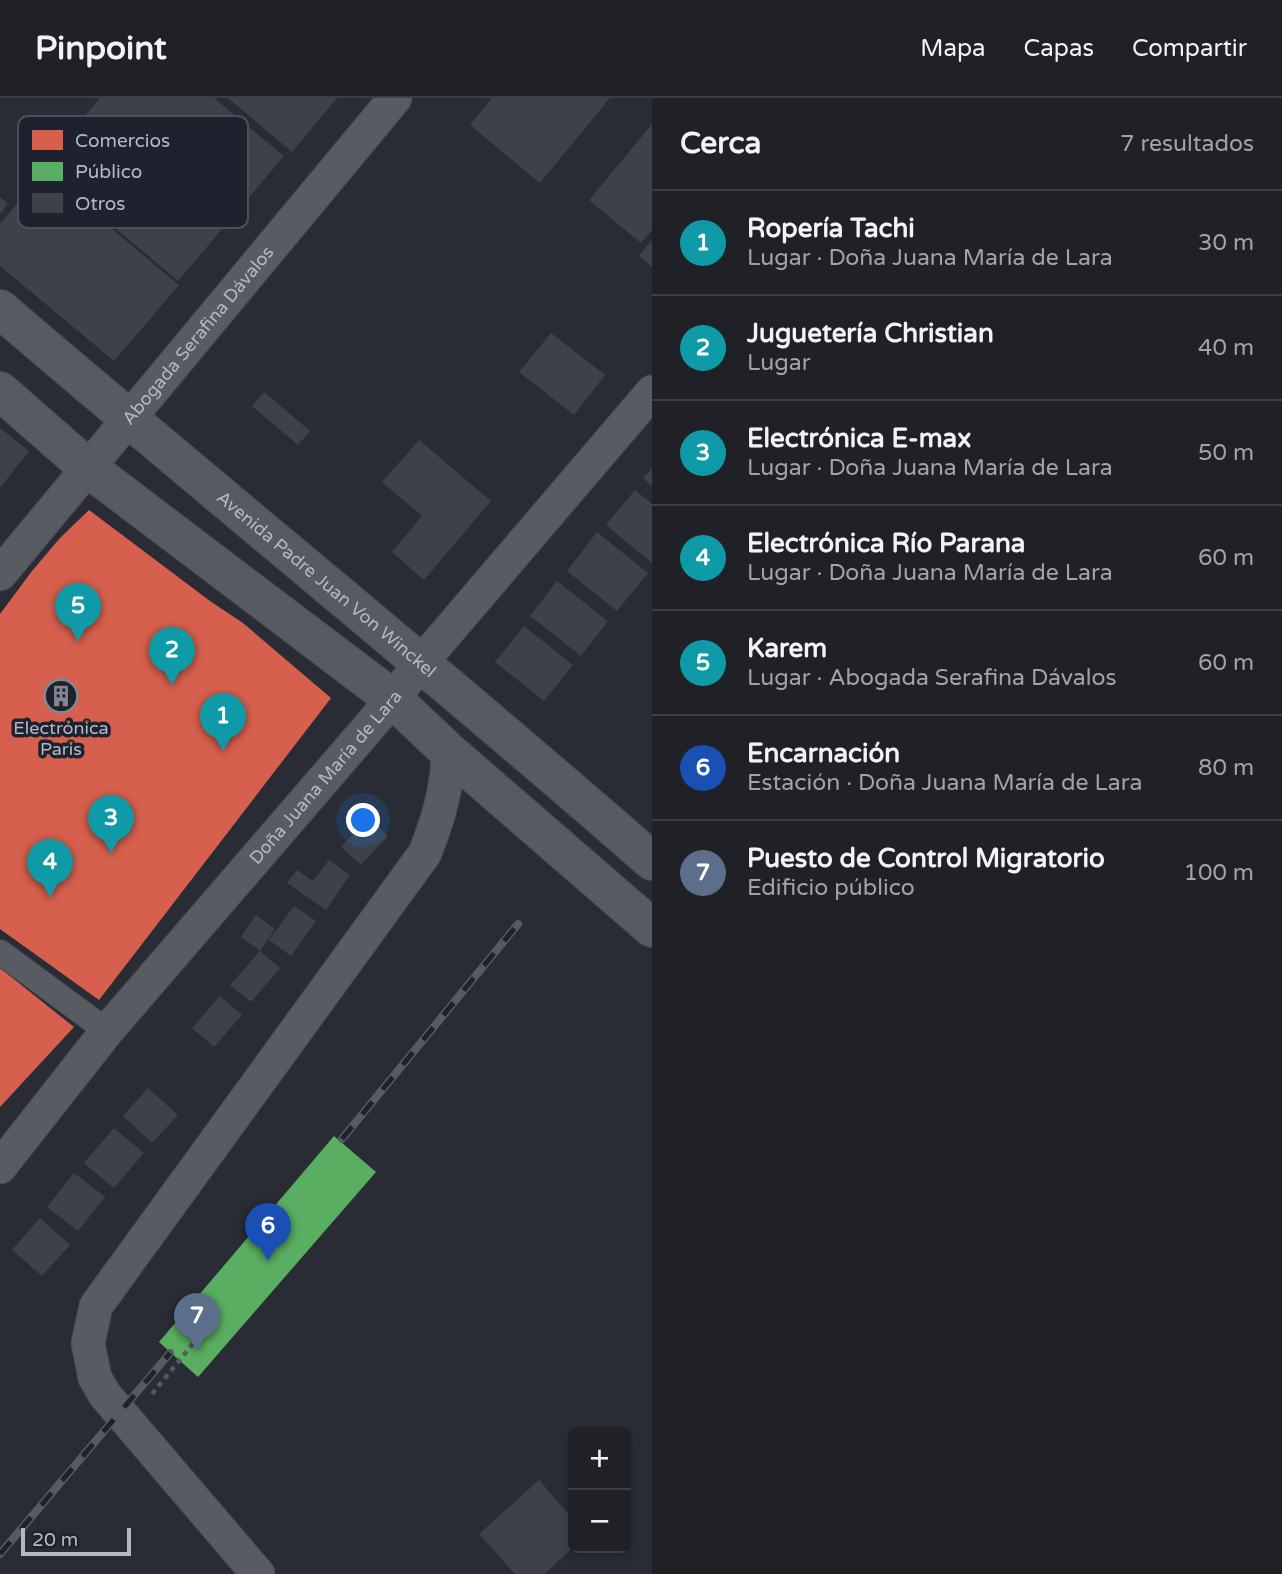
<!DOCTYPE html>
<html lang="es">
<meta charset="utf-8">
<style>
:root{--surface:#1f2127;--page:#2c2e33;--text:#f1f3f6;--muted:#a1a3a7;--line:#3c3e44;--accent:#bca0f2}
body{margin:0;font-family:"Varela Round",sans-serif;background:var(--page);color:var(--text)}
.controls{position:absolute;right:21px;bottom:21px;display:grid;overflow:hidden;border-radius:10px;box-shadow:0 4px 10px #0003}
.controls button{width:63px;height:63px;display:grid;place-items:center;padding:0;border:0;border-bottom:2px solid var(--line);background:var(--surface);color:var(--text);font:35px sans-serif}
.scale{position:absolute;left:21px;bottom:18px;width:110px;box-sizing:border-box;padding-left:7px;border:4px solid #b3b8c5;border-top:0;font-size:19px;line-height:24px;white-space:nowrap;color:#b3b8c5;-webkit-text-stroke:5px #1d222e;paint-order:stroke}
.you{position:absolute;left:364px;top:723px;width:24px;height:24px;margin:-18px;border:5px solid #fff;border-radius:50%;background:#1a73e8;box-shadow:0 0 0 10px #1a73e833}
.badge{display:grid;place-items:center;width:46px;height:46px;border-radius:50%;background:var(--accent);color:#fff;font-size:23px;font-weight:700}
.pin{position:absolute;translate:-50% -58px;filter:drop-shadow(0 2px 4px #0008)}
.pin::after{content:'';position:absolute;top:37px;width:24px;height:21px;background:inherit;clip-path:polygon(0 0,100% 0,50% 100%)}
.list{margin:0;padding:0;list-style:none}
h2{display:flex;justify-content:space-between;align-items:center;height:91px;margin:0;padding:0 28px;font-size:30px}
h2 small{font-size:23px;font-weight:400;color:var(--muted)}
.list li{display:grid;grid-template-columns:46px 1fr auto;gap:21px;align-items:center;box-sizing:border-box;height:105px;padding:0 28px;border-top:2px solid var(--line)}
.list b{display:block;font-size:26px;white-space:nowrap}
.list p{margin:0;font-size:23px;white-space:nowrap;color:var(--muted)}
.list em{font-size:23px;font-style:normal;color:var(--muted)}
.map{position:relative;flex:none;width:652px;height:1476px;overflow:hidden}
header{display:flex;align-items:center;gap:42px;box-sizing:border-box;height:98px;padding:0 35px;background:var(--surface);border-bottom:2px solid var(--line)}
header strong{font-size:33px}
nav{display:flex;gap:38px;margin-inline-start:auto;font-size:24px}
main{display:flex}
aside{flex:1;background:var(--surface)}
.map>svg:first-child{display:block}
.shops{fill:#d6604d}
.public{fill:#5aae61}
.building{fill:#3e4148}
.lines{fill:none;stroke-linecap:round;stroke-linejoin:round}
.pedestrian-casing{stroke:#45474d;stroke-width:26}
.minor-casing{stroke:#45474d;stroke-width:35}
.secondary-casing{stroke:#45474d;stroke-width:40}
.path{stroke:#565a5f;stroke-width:4.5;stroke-dasharray:5 5;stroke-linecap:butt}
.pedestrian{stroke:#585b62;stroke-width:24}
.minor{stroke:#585b62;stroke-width:33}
.secondary{stroke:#575a60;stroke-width:38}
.rail-casing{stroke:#575a60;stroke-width:8}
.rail{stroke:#1d222e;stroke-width:5;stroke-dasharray:16;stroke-linecap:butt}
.labels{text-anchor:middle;stroke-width:7;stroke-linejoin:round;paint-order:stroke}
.street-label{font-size:18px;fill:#b3b8c5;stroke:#1d222e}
.poi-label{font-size:18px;fill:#b3b8c5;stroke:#1d222e}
.key{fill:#1d222e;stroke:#4a4f5b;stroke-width:2}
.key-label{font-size:19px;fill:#b3b8c5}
</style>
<header>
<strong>Pinpoint</strong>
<nav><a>Mapa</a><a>Capas</a><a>Compartir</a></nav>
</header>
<main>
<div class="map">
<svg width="652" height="1476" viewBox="0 0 652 1476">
<rect width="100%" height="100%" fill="#292c34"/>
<g class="shops">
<polygon points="89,412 210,503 243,525 331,600 99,902 0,831 0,516 32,473 60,440"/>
<polygon points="0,870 74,929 0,1009"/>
</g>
<polygon class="public" points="334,1038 376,1074 198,1279 159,1244"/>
<g class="building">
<polygon points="100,0 214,0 284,58 178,183 63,86 82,63 61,46"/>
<polygon points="228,0 337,0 292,54"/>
<polygon points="492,0 610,0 540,85 470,27"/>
<polygon points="652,26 652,132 641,145 589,102"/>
<polygon points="44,74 179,187 114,263 0,168 0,126"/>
<polygon points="0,99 8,106 0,116"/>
<polygon points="652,142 652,169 639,158"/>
<polygon points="551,235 605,277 574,317 519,274"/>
<polygon points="264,294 310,333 298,347 252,308"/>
<polygon points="0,330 29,353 0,390"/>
<polygon points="419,342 491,403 424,482 392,454 422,418 382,384"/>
<polygon points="652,370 652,388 643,380"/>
<polygon points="635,392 652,406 652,465 606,427"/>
<polygon points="597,434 648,475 617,513 567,473"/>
<polygon points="557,483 608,523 581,558 530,518"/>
<polygon points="524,528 573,567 544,603 495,564"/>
<polygon points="369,719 388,738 361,767 341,749"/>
<polygon points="329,762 350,777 326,812 287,785 297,772 313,783"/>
<polygon points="294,808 316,823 291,858 269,842"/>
<polygon points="256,817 275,831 260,853 241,839"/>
<polygon points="260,853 280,870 251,904 230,887"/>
<polygon points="220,898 242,917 214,949 192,930"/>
<polygon points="148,990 178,1017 152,1045 123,1018"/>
<polygon points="114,1030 144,1055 114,1090 84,1065"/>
<polygon points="74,1075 105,1099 78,1133 47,1109"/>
<polygon points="40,1120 70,1147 42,1178 12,1152"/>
<polygon points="539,1382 573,1421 573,1450 544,1476 515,1476 479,1436"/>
</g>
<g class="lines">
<defs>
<polyline id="pedestrian" points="0,854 107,933"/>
<g id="minor">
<path id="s1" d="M0,476L395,0"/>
<path id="s2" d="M0,1069L107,933L393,601L420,566L652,294"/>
<path d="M258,1476L105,1297L95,1280L88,1245L96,1208L425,755C438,722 448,689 448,653"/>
</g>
<g id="secondary">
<path id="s3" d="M0,211C216,397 438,575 652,763"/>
<polyline points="0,293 88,370 393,601 448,653 652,830"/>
</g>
</defs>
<use href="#pedestrian" class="pedestrian-casing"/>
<use href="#minor" class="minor-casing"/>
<use href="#secondary" class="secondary-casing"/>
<polyline class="path" points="152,1296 213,1221"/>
<use href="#pedestrian" class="pedestrian"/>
<use href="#minor" class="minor"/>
<use href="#secondary" class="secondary"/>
<defs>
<g id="rail">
<polyline points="342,1041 518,826"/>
<polyline points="0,1456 170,1255"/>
</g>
</defs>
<use href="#rail" class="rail-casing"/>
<use href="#rail" class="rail"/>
</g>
<defs>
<symbol id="building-ring" viewBox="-11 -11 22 22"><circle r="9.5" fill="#1d222e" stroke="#838792" stroke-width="1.5"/><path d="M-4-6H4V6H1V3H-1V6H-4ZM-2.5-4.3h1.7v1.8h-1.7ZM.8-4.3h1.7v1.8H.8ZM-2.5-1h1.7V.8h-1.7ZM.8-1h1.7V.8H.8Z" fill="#838792"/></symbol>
</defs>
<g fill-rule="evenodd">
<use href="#building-ring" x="42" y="579" width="38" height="38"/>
</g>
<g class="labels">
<g class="street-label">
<text dy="6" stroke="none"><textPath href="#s1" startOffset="310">Abogada Serafina Dávalos</textPath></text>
<text dy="6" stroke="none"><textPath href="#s3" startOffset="427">Avenida Padre Juan Von Winckel</textPath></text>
<text dy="6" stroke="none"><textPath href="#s2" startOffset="508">Doña Juana María de Lara</textPath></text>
</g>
<g class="poi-label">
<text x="61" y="636">Electrónica<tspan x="61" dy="21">Paris</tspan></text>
</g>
</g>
<rect x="18" y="18" width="230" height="112" rx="10" class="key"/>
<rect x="32" y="32" width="31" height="20" fill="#d6604d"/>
<rect x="32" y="64" width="31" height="19" fill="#5aae61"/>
<rect x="32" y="95" width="31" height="20" fill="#3e4148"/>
<g class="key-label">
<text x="75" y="49">Comercios</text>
<text x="75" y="80">Público</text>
<text x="75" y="112">Otros</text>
</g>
</svg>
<div class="controls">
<button>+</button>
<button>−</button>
</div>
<div class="scale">20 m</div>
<div class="you"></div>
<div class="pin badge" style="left:223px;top:653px;background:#0f9aa8">1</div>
<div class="pin badge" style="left:172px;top:587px;background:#0f9aa8">2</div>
<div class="pin badge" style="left:111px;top:755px;background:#0f9aa8">3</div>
<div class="pin badge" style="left:50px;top:799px;background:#0f9aa8">4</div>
<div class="pin badge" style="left:78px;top:543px;background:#0f9aa8">5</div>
<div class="pin badge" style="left:268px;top:1163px;background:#1a4fb4">6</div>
<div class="pin badge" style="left:197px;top:1253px;background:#5c6f8a">7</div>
</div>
<aside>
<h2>Cerca<small>7 resultados</small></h2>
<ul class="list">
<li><span class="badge" style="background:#0f9aa8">1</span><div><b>Ropería Tachi</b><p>Lugar · Doña Juana María de Lara</p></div><em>30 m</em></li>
<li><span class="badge" style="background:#0f9aa8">2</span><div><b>Juguetería Christian</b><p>Lugar</p></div><em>40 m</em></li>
<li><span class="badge" style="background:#0f9aa8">3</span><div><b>Electrónica E-max</b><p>Lugar · Doña Juana María de Lara</p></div><em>50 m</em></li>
<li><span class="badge" style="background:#0f9aa8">4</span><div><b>Electrónica Río Parana</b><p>Lugar · Doña Juana María de Lara</p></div><em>60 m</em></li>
<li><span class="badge" style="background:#0f9aa8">5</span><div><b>Karem</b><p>Lugar · Abogada Serafina Dávalos</p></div><em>60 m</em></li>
<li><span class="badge" style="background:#1a4fb4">6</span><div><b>Encarnación</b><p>Estación · Doña Juana María de Lara</p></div><em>80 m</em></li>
<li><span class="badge" style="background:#5c6f8a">7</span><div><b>Puesto de Control Migratorio</b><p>Edificio público</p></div><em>100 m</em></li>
</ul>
</aside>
</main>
